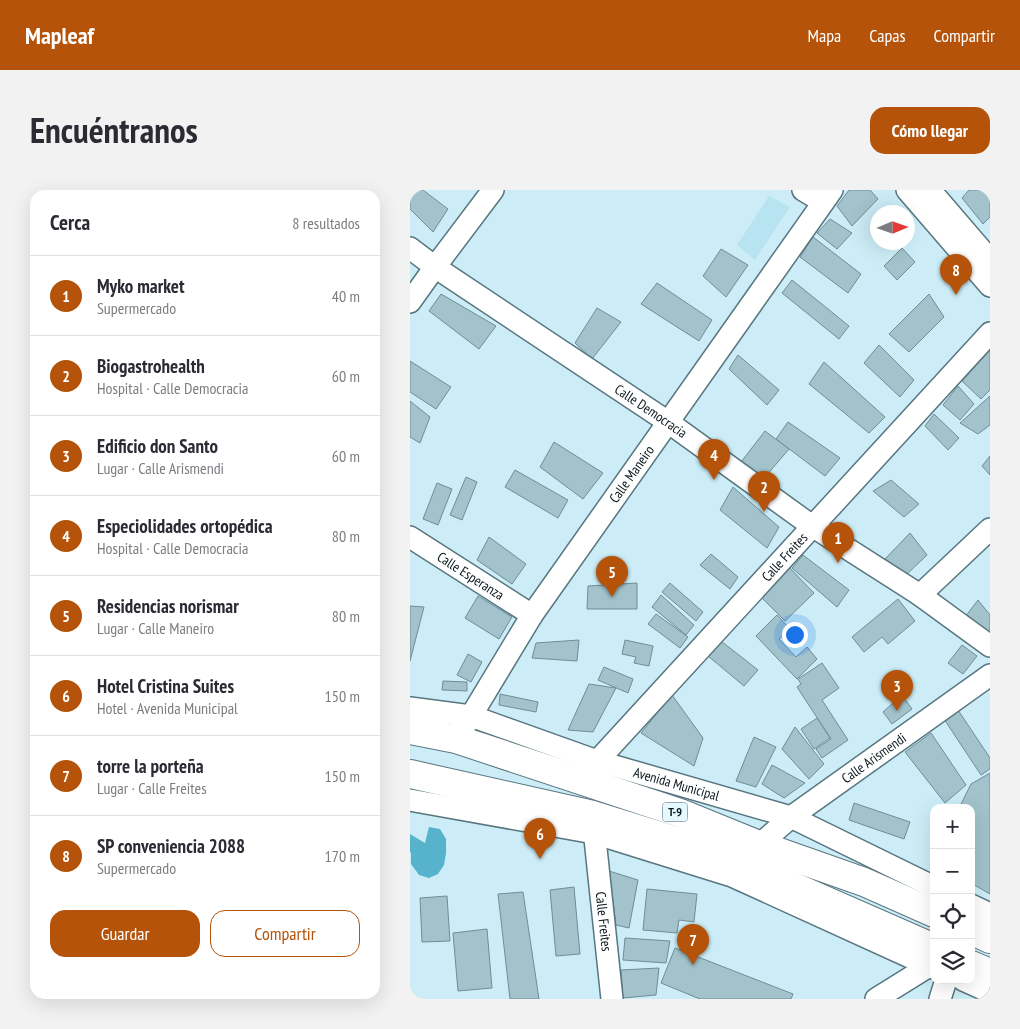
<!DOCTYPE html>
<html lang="es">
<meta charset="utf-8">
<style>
:root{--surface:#fff;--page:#f2f2f3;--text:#2b2b33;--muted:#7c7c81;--line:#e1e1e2;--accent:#b45309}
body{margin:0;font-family:"PT Sans Narrow",sans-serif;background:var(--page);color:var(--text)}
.controls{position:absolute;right:15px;bottom:15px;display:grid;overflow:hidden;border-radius:10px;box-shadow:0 5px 20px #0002}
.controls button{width:45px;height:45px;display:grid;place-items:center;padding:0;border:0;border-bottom:1px solid var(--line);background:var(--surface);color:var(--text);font:25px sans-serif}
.compass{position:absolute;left:460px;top:15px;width:45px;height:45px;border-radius:50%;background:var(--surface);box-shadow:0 5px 20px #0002;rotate:88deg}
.you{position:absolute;left:384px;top:444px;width:18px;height:18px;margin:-12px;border:4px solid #fff;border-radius:50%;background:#1a73e8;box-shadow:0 0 0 8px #1a73e833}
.badge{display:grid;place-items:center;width:32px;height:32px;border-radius:50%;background:var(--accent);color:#fff;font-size:16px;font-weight:700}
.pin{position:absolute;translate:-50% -41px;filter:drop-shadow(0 1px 2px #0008)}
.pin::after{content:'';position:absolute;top:26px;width:18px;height:15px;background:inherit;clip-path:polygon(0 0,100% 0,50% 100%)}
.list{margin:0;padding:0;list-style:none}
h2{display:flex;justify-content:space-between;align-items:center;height:65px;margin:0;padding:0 20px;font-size:21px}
h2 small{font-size:16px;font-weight:400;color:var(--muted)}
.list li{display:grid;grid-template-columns:32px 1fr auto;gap:15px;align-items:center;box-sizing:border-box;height:80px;padding:0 20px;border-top:1px solid var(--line)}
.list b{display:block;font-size:19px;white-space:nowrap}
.list p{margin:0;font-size:16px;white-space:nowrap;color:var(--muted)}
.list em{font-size:16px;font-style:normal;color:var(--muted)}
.actions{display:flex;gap:10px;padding:15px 20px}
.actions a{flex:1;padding:11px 0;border:1px solid var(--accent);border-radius:15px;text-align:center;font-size:18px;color:var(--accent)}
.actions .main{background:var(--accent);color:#fff}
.icon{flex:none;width:28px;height:28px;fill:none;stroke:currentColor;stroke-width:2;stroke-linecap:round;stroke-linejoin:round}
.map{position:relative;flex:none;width:580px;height:809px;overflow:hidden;border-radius:15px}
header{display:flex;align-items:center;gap:30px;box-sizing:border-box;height:70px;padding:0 25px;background:var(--accent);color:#fff}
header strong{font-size:24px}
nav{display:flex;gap:28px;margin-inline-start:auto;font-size:18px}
.intro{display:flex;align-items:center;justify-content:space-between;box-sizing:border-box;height:120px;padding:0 30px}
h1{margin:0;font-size:35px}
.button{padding:12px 22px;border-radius:15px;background:var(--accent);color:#fff;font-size:18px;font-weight:700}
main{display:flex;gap:30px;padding:0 30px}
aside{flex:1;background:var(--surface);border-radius:15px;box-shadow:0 5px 20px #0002}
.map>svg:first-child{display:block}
.built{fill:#b8e3f0}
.water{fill:#57b3cc}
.building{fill:#a2c2cc;stroke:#6e8d96}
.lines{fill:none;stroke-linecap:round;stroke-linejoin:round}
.minor-casing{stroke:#58767f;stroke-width:24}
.highway-casing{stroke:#58767f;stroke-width:30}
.minor{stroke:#fff;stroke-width:21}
.highway{stroke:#fff;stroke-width:28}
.labels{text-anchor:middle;stroke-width:4;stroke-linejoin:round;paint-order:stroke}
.shield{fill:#e4f8fe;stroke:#4b5a5e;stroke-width:1}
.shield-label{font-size:12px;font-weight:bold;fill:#0a161a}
.street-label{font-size:14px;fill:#0a161a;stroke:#e4f8fe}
</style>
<header>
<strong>Mapleaf</strong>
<nav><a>Mapa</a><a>Capas</a><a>Compartir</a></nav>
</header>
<div class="intro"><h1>Encuéntranos</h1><a class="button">Cómo llegar</a></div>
<main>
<aside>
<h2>Cerca<small>8 resultados</small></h2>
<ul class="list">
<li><span class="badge">1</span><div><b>Myko market</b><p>Supermercado</p></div><em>40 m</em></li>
<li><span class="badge">2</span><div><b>Biogastrohealth</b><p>Hospital · Calle Democracia</p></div><em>60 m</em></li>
<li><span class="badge">3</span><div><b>Edificio don Santo</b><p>Lugar · Calle Arismendi</p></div><em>60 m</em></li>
<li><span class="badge">4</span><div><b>Especiolidades ortopédica</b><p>Hospital · Calle Democracia</p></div><em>80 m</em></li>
<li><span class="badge">5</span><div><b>Residencias norismar</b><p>Lugar · Calle Maneiro</p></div><em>80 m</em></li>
<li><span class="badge">6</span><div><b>Hotel Cristina Suites</b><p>Hotel · Avenida Municipal</p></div><em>150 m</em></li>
<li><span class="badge">7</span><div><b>torre la porteña</b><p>Lugar · Calle Freites</p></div><em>150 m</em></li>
<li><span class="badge">8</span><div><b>SP conveniencia 2088</b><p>Supermercado</p></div><em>170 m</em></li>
</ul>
<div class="actions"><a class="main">Guardar</a><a>Compartir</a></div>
</aside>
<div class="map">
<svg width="580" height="809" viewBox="0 0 580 809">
<rect width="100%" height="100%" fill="#ccedf7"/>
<polygon class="built" points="359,6 380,17 345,70 327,55"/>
<polygon class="water" points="19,637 30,639 36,649 36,663 34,675 28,684 19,688 9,685 1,674 1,663 0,662 0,644 15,653"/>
<g class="building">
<polygon points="0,0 13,0 38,19 23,42 0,19"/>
<polygon points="439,0 460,0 468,9 442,36 427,16"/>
<polygon points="559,0 580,0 580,27 573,34 552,8"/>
<polygon points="420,29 442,43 427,59 407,43"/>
<polygon points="403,47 451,84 438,103 390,67"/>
<polygon points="492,58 505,72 487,90 474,76"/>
<polygon points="311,59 338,75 316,107 293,86"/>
<polygon points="382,90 439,136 429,149 372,103"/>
<polygon points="247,93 302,130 289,151 231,114"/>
<polygon points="31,104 86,136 69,159 19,121"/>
<polygon points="519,104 534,127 499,162 479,144"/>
<polygon points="187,118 211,132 182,169 165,153"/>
<polygon points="469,155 504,190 490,207 454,173"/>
<polygon points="580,160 580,200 571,209 552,191"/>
<polygon points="328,165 369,200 357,215 319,179"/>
<polygon points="0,171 41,197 26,219 0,202"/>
<polygon points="414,172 475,227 459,243 399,194"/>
<polygon points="548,196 564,214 550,230 533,215"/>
<polygon points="580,206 580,235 568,244 550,233"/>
<polygon points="0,211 20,227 10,253 0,247"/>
<polygon points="524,224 549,248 538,260 515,236"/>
<polygon points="378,232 430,268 415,286 366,249"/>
<polygon points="355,241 379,259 350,293 331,272"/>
<polygon points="144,252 193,283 173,309 130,277"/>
<polygon points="580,266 580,285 572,276"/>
<polygon points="105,280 158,310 148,328 95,297"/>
<polygon points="56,287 67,292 52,330 40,325"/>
<polygon points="481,290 509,314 494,327 463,301"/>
<polygon points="27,293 42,299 28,335 13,329"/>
<polygon points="323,297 369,337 357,358 310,320"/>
<polygon points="500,343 517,365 497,384 475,369"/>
<polygon points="79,347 116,374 102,394 67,370"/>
<polygon points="301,364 328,387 320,399 290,375"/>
<polygon points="393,365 439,400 427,417 382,378"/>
<polygon points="377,375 404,403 375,431 348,404"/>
<polygon points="227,393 227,419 177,419 178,396"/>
<polygon points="260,393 293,422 286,431 252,402"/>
<polygon points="251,405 284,435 276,445 242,417"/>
<polygon points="68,406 102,427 89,449 55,428"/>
<polygon points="488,409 505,431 478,454 472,447 454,462 442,447"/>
<polygon points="568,410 580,425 580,452 552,431"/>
<polygon points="0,416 14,417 0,471"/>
<polygon points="246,424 278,447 270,458 238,434"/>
<polygon points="367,425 380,439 369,449 386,467 397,457 407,469 387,489 346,446"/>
<polygon points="169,450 167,471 122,468 126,453"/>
<polygon points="215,450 243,456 239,476 224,473 226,467 212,464"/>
<polygon points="311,451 348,480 334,496 298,466"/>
<polygon points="552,455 567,466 553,484 538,473"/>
<polygon points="58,464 72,472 61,492 47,485"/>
<polygon points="412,473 429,498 412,510 438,550 412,568 406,559 421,549 387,497 391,494 388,489"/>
<polygon points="194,477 223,489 218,503 188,490"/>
<polygon points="33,491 57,492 57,501 32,500"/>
<polygon points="179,494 206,498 183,542 158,540"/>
<polygon points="90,504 128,512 126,522 89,515"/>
<polygon points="262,505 293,548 284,576 231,543"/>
<polygon points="492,505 502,519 482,534 473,522"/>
<polygon points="548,520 580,568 580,579 571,585 534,529"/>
<polygon points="407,528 420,548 404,559 391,539"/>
<polygon points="385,537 414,574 399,589 372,559"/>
<polygon points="521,543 556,595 535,613 495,562"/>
<polygon points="344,547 366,557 346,597 326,591"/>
<polygon points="362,575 395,593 374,608 352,594"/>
<polygon points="580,583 580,704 561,693 561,618 549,618 561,594"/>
<polygon points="444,613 500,632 494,649 439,630"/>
<polygon points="199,681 228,690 219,738 206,735"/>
<polygon points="164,697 170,764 146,766 140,700"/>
<polygon points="237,699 287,704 284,732 269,730 267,743 233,740"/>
<polygon points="113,702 129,809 100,809 88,704"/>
<polygon points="37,706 40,751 12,752 10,708"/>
<polygon points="77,739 82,798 48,801 43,743"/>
<polygon points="215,748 260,751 256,773 213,770"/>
<polygon points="265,758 383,804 381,809 290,809 251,793"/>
<polygon points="249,778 246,805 213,808 211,780"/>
</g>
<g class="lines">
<defs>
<g id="minor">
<polyline points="393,0 413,12"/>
<polyline points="497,0 580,96"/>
<polyline points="520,0 580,70"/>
<path id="s1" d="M0,58L25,77L258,232L402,336L510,405L580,456"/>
<polyline points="0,112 25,77 83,0"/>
<path id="s2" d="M0,347L122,425"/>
<polyline points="510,405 580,339"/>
<path id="s3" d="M0,518L61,526L187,571L381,627L524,697"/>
<path id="s4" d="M46,549L61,526L122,425L422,0"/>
<path id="s5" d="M169,591L580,143"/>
<polyline points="0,610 184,643 322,686 524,778"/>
<path id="s6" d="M183,630L202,809"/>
<path id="s7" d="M349,655L381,627L580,485"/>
<polyline points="561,715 580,724"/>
<polyline points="553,790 580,802"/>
<polyline points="466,809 524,773"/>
<polyline points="530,809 536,790"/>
</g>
<g id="highway">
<polyline points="0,540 46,549 270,623 349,655 454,692 524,723"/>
<polyline points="0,584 183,625 283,656 362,687 524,758"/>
<polyline points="561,740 580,749"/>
<polyline points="561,775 580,783"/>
</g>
</defs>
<use href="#minor" class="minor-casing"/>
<use href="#highway" class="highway-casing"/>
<use href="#minor" class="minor"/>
<use href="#highway" class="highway"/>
</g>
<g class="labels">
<rect class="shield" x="252.5" y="612.5" width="25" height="19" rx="4"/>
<g class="shield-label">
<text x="265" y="626">T-9</text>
</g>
<g class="street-label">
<text dy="5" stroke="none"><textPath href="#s1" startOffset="291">Calle Democracia</textPath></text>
<text dy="5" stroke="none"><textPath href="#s4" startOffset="318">Calle Maneiro</textPath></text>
<text dy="5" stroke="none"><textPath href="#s5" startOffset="304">Calle Freites</textPath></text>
<text dy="5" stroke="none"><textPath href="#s2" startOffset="72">Calle Esperanza</textPath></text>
<text dy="5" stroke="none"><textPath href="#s7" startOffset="144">Calle Arismendi</textPath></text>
<text dy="5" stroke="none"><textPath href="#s3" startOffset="278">Avenida Municipal</textPath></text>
<text dy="5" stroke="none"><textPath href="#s6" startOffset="102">Calle Freites</textPath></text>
</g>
</g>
</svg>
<div class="controls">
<button>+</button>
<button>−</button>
<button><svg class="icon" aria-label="locate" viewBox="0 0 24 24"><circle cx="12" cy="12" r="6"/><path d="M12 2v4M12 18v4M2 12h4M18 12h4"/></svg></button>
<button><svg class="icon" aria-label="layers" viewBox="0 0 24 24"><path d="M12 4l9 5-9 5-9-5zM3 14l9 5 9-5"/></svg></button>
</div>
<svg class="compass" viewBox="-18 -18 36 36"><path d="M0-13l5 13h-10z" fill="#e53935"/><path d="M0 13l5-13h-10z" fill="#7c7c81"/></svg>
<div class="you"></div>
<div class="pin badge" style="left:428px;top:373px">1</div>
<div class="pin badge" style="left:354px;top:322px">2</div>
<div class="pin badge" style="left:487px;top:521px">3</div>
<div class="pin badge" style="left:304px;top:290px">4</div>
<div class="pin badge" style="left:202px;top:407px">5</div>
<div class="pin badge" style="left:130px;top:669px">6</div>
<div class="pin badge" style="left:283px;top:775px">7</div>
<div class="pin badge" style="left:546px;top:105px">8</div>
</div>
</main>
